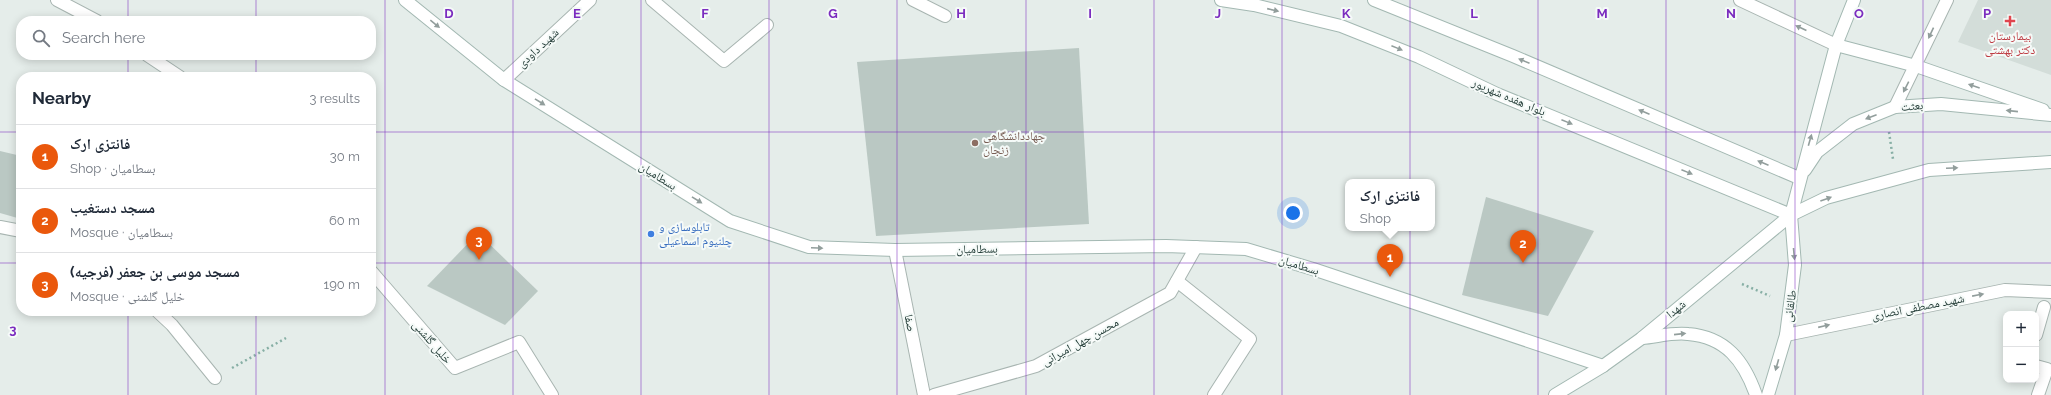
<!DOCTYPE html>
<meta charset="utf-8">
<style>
:root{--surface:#fff;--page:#f2f2f3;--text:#1f2937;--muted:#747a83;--line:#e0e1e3;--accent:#ea580c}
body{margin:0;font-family:Raleway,"Noto Naskh Arabic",sans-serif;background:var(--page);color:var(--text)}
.controls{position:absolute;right:12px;bottom:12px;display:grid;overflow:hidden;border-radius:8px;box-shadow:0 2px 10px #0003}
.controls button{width:36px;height:36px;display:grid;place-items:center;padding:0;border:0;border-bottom:1px solid var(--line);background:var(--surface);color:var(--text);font:20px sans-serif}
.you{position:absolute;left:1293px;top:213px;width:14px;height:14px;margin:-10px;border:3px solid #fff;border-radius:50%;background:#1a73e8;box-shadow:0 0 0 6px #1a73e833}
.badge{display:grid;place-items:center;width:26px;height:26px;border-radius:50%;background:var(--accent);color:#fff;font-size:13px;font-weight:700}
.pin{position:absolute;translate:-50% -33px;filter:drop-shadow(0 1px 2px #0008)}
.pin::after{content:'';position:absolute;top:21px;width:14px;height:12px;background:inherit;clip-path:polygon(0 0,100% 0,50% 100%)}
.popup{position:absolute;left:1345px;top:179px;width:90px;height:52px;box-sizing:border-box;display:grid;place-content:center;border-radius:8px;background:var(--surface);filter:drop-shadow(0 1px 3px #0005);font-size:13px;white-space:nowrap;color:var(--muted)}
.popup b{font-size:15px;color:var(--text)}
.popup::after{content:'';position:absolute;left:50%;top:100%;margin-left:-8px;border:8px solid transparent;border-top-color:var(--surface)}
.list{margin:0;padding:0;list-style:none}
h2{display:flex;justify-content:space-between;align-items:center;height:52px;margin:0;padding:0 16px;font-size:17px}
h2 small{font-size:13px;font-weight:400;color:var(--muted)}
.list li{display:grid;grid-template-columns:26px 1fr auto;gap:12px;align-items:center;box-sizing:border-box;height:64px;padding:0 16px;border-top:1px solid var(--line)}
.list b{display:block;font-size:15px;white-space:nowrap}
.list p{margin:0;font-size:13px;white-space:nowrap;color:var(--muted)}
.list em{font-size:13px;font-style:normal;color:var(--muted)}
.icon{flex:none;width:22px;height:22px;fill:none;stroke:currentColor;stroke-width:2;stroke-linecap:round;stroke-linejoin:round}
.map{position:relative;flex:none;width:2051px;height:395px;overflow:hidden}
.search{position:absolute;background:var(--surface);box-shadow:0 2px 10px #0003;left:16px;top:16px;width:360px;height:44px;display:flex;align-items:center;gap:10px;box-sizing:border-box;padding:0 14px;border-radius:16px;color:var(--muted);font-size:15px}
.panel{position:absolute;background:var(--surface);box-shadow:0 2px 10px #0003;left:16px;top:72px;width:360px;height:244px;border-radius:16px}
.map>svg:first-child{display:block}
.built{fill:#d3ddd9}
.building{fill:#bac8c3}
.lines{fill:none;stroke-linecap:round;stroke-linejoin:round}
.street-casing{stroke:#a8b5b1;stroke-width:14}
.secondary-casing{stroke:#a3b8b2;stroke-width:14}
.path{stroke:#87afa5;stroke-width:2.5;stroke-dasharray:2 3;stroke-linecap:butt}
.street{stroke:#fff;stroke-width:12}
.secondary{stroke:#fff;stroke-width:12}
.oneway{fill:#929e9c}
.grid{fill:none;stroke:#7b2cbf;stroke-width:1;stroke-opacity:0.55}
.health-dot{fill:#e0444e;stroke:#f5faf8;stroke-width:1.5}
.education-dot{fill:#8d6e63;stroke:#f5faf8;stroke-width:1.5}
.shop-dot{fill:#3f7fe0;stroke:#f5faf8;stroke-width:1.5}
.labels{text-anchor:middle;stroke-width:4;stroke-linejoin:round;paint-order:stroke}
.health-label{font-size:12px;fill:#be3a42;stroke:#f5faf8}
.street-label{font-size:12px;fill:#253e39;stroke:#f5faf8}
.education-label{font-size:12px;fill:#785e54;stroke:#f5faf8;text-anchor:start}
.shop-label{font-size:12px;fill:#366cbe;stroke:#f5faf8;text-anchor:start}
.grid-label{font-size:13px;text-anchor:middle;font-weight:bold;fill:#7b2cbf;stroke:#f5faf8;stroke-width:4;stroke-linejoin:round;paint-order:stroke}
</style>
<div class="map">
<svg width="2051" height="395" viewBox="0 0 2051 395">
<rect width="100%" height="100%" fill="#e5edea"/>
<polygon class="built" points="1978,0 2051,0 2051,75 1958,42"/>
<g class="building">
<polygon points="1079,48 1089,224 876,236 857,62"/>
<polygon points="0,151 21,156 21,219 0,213"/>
<polygon points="1486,197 1594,231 1548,316 1462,295"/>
<polygon points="478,233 538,291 505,325 427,286"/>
</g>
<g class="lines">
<defs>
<g id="street">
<polyline points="57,0 97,21"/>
<polyline points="652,0 724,61 767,25"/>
<polyline points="913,0 945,16"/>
<polyline points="1740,0 1836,45"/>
<polyline points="147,55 180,77"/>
<polyline points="504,80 590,0"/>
<polyline points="1895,107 1947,0"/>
<polyline points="0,227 21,231"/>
<polyline points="895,250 924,395"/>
<polyline points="371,271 455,368 519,342 552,395"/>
<polyline points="1177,281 1250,339 1214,395"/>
<polyline points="157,311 172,325 215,378"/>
<polyline points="1786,335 2005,290 2051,292"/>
<polyline points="2036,335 2044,307"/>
<polyline points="2036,366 2047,369 2038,395"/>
<polyline points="934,395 1036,366 1170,293 1196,247"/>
</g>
<g id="secondary">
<polyline points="405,0 504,80 730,221 809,247 895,250 1166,246 1246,249 1313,269 1603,366"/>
<polyline points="1221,0 1254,5 1341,26 1419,57 1497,94 1791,215"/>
<polyline points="1374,0 1513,56 1799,178"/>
<polyline points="1836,45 1916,66 2043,110"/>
<polyline points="1805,170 1817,152 1853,124 1895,107 1941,104 2051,115"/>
<path d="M1642,338C1656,337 1673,332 1688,334C1726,337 1744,361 1756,395"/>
<polyline points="1555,395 1603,366 1642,338 1791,215 1826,198 1929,170 2051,162"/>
<polyline points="1768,395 1786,335 1795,265 1791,215 1836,45 1854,0"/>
</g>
</defs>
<use href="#street" class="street-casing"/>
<use href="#secondary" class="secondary-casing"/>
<g class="path">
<polyline points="1889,132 1893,159"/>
<polyline points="1742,284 1770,296"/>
<polyline points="232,368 286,338"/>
</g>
<use href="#street" class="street"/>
<use href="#secondary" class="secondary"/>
</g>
<defs><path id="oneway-solid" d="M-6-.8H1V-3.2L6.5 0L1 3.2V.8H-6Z"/></defs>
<g class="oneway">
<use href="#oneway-solid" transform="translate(1273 10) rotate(13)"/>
<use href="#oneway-solid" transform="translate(435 24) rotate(39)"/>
<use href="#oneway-solid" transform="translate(1801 28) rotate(-155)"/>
<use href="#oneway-solid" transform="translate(1931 33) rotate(115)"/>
<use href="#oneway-solid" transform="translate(1397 48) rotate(22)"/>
<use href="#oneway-solid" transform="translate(1524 61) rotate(-157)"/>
<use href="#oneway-solid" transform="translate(1974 86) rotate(-161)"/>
<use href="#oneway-solid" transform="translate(1906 87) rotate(117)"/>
<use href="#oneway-solid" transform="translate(540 102) rotate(32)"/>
<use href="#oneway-solid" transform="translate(2012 111) rotate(-174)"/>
<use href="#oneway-solid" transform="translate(1644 112) rotate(-157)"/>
<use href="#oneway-solid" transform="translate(1871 117) rotate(159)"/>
<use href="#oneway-solid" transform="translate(1567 122) rotate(22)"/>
<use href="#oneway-solid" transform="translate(1810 140) rotate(-74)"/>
<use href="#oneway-solid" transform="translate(1763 163) rotate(-157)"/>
<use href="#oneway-solid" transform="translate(1952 168) rotate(-3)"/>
<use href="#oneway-solid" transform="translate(1687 172) rotate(22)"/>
<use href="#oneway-solid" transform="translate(1826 199) rotate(-20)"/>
<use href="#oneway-solid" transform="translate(697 200) rotate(32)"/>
<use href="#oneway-solid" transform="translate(817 248) rotate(2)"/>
<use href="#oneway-solid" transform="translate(1794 254) rotate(85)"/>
<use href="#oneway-solid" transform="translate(1978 295) rotate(-11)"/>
<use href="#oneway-solid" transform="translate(1824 326) rotate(-13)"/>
<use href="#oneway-solid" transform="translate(1680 334) rotate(-6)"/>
<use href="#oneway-solid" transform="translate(1777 365) rotate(106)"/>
</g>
<path class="grid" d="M128,0V21M256,0V21M385,0V395M513,0V395M641,0V395M769,0V395M897,0V395M1026,0V395M1154,0V395M1282,0V395M1410,0V395M1538,0V395M1666,0V395M1795,0V395M1923,0V395M128,55V77M256,55V77M0,132H21M371,132H2051M0,263H21M371,263H2051M128,311V395M256,311V395"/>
<path class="health-dot" d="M2008 15h4v4h4v4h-4v4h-4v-4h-4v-4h4z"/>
<circle class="education-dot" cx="975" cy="143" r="4"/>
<circle class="shop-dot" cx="651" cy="234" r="4"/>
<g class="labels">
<g class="health-label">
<text x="2010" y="40">بیمارستان<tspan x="2010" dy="14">دکتر بهشتی</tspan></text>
</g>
<g class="street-label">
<text transform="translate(538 48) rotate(-43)" y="4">شهید داودی</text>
<text transform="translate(1509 97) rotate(23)" y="4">بلوار هفده شهریور</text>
<text transform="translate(1912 106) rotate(-5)" y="4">بعثت</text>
<text transform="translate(658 176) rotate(32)" y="4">بسطامیان</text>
<text transform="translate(977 249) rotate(-1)" y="4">بسطامیان</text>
<text transform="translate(1299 265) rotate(17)" y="4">بسطامیان</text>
<text transform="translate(1790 306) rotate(-82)" y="4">طالقانی</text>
<text transform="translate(1918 307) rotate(-11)" y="4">شهید مصطفی انصاری</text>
<text transform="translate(1676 309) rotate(-40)" y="4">شهدا</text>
<text transform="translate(910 323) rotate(79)" y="4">صفا</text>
<text transform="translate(432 342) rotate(49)" y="4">خلیل گلشنی</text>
<text transform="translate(1080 342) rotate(-29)" y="4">محسن چهل امیرانی</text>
</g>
<g class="education-label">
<text x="983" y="140">جهاددانشگاهی<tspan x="983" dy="14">زنجان</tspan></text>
</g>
<g class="shop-label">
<text x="659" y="231">تابلوسازی و<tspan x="659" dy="14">چلنیوم اسماعیلی</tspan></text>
</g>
</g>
<g class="grid-label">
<text x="449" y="18">D</text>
<text x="577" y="18">E</text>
<text x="705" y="18">F</text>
<text x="833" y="18">G</text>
<text x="961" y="18">H</text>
<text x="1090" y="18">I</text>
<text x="1218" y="18">J</text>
<text x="1346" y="18">K</text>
<text x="1474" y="18">L</text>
<text x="1602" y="18">M</text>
<text x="1731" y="18">N</text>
<text x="1859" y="18">O</text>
<text x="1987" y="18">P</text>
<text x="13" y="334">3</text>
</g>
</svg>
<div class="controls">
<button>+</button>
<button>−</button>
</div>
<div class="you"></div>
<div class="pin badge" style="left:1390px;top:277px">1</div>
<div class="popup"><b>فانتزی ارک</b>Shop</div>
<div class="pin badge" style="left:1523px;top:263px">2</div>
<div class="pin badge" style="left:479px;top:260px">3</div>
<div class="search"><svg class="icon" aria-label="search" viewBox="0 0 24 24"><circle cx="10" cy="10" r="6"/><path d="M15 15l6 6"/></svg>Search here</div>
<section class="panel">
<h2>Nearby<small>3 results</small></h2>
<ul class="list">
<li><span class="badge">1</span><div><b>فانتزی ارک</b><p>Shop · بسطامیان</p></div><em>30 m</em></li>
<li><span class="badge">2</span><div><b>مسجد دستغیب</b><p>Mosque · بسطامیان</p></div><em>60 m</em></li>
<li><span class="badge">3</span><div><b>مسجد موسی بن جعفر (فرجیه)</b><p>Mosque · خلیل گلشنی</p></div><em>190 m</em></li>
</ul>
</section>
</div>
